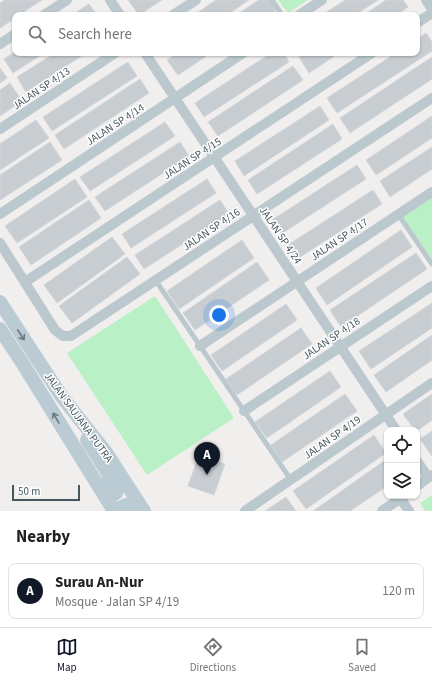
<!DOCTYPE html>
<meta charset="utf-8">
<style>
:root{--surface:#fff;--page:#f6f6f6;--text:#222;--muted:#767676;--line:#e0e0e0;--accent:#111827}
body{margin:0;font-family:"Source Sans 3",sans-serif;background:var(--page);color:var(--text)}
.controls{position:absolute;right:12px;bottom:12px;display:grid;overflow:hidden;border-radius:8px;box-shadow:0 1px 3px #0004}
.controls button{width:36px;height:36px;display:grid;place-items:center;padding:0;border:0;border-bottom:1px solid var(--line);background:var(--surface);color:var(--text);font:20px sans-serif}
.scale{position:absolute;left:12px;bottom:10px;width:68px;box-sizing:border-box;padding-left:4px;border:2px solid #45565c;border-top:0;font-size:11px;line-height:14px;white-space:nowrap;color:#45565c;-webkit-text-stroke:3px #fff;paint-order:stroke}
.you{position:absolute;left:219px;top:315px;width:14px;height:14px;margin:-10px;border:3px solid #fff;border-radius:50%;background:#1a73e8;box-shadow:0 0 0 6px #1a73e833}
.badge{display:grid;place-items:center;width:26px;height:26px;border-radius:50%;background:var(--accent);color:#fff;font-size:13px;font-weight:700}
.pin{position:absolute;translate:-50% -33px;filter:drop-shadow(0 1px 2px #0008)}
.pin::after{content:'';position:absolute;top:21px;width:14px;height:12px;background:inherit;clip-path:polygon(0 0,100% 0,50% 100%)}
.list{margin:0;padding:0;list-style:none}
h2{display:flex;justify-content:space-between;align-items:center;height:52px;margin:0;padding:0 16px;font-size:17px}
h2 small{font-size:13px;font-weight:400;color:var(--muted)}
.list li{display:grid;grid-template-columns:26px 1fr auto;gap:12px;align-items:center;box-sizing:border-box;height:56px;margin:0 8px 8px;padding:0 8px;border:1px solid var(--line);border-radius:8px}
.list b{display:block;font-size:15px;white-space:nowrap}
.list p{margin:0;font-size:13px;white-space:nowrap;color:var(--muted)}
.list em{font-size:13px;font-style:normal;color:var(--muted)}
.icon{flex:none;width:22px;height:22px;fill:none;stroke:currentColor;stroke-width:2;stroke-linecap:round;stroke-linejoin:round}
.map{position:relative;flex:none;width:432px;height:511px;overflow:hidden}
.search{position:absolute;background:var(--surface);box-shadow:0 1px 3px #0004;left:12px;right:12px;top:12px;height:44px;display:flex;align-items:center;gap:10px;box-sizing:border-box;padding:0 14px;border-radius:8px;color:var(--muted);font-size:15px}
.sheet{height:116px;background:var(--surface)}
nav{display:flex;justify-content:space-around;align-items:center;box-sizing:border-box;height:56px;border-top:1px solid var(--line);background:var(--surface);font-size:11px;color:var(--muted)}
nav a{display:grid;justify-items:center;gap:2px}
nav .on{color:var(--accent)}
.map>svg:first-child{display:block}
.green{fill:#baf0c5}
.building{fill:#c8cdd1;stroke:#d2d6da}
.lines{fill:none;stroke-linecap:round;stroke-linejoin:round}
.lane{stroke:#bbc9ce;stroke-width:5}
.street{stroke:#bbc9ce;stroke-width:10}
.secondary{stroke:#bbcbd3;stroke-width:14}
.oneway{stroke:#687980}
.labels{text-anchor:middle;stroke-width:3;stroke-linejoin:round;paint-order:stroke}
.street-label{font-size:11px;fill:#45565c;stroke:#fff}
</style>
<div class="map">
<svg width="432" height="511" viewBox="0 0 432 511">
<rect width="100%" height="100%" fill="#f1eeee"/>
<g class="green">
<polygon points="278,0 308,0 288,13"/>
<polygon points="432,198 432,259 403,217"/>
<polygon points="155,296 234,418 147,475 67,353"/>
<polygon points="432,495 432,511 425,511 420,503"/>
</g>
<g class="building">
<polygon points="5,0 42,0 19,15 15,15 15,18 0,28 0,3"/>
<polygon points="128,0 162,0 139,15"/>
<polygon points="216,0 249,0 227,15 194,15"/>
<polygon points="259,0 270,0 276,10 269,15 236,15"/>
<polygon points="345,0 378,0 355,15 322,15"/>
<polygon points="386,0 403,0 408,7 397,15 364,15"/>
<polygon points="89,4 97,15 72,15"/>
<polygon points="426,33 432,42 432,51 337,113 327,98 396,53 417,53 417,39"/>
<polygon points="15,52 15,53 44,53 13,73 4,59"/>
<polygon points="55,53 86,53 26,92 17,77"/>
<polygon points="178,53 211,53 178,75 167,60"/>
<polygon points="271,53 284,53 289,62 204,117 195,103"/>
<polygon points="306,53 339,53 309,73 299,57"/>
<polygon points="432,57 432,79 350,133 340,118"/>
<polygon points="128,62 137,76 52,131 43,117"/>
<polygon points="293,66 303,80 218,136 208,122"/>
<polygon points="0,68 7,78 0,83"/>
<polygon points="140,79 149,93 64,149 55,135"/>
<polygon points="10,83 22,101 0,116 0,90"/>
<polygon points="320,106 329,120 244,176 235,161"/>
<polygon points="432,116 432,138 376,175 366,160"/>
<polygon points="36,120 49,138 0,170 0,144"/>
<polygon points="165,122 175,136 90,191 80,177"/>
<polygon points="333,124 342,139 257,194 248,180"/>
<polygon points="50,142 62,160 0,200 0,175"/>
<polygon points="180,142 189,156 105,211 95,197"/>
<polygon points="432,147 432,169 390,197 380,181"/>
<polygon points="357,165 366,179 281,234 272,220"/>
<polygon points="75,179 87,197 17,243 5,226"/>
<polygon points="207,179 216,193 131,248 122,234"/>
<polygon points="373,190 382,204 297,259 288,245"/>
<polygon points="89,200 101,218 31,265 19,247"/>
<polygon points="220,200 229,214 144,269 135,255"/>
<polygon points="401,230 412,247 327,305 316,288"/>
<polygon points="112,237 125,254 57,303 44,285"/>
<polygon points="242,240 254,258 179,309 167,291"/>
<polygon points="416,253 427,269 341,327 330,310"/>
<polygon points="127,257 140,274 72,323 59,306"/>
<polygon points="257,262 269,280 195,330 183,313"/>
<polygon points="432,303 432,328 371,369 359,351"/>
<polygon points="286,304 297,320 222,371 211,355"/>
<polygon points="301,328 312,344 237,395 226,379"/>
<polygon points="432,335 432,360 386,392 374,375"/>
<polygon points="330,371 341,387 267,438 255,422"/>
<polygon points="345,394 357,411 282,462 271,445"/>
<polygon points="432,394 432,420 417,431 415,430 403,414"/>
<polygon points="432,431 432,456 420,439"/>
<polygon points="374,435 386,453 306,509 293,491"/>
<polygon points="199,455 225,464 214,495 188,486"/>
<polygon points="387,459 387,486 350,511 313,511"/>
<polygon points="286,497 296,511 265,511"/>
</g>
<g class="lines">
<g class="lane">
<polyline points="272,0 282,15"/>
<polyline points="398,214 432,264"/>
<polyline points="156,281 291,480"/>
</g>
<g class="street">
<polyline points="110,0 120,15"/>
<polyline points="426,0 432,9"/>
<polyline points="44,15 67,0"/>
<polyline points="173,15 196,0"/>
<polyline points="299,15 322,0"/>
<polyline points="417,23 432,13"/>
<polyline points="0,44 15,34"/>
<polyline points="145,53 396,430"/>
<polyline points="0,129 115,53"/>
<polyline points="0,214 243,53"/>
<polyline points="0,243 55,330 63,336 71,336 432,98"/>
<polyline points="25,282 372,53"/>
<polyline points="200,346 432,192"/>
<polyline points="244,411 432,286"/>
<polyline points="417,461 428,477"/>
<polyline points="417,486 432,475"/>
<polyline points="400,498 409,511"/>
<polyline points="245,511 432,383"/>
<polyline points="382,511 404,496"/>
</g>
<g class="secondary">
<polyline points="0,302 62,397 105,451 144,511"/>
<polyline points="0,329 23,364 114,511"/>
<polyline points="87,440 115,484 117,489 116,493 113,495 109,495 100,484"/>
<polyline points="123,511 122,507 126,505 129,505 134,511"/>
</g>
</g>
<defs><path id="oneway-shaft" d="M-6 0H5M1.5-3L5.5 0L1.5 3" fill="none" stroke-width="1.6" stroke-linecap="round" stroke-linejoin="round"/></defs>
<g class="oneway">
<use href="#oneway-shaft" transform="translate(21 335) rotate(57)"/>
<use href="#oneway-shaft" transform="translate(56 418) rotate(-121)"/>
</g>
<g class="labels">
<g class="street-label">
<text transform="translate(41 88) rotate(-34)" y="4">JALAN SP 4/13</text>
<text transform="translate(115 124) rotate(-33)" y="4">JALAN SP 4/14</text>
<text transform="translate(192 158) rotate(-33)" y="4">JALAN SP 4/15</text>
<text transform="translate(211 229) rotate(-34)" y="4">JALAN SP 4/16</text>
<text transform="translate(281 235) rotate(56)" y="4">JALAN SP 4/24</text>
<text transform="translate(339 239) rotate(-34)" y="4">JALAN SP 4/17</text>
<text transform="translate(331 338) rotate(-34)" y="4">JALAN SP 4/18</text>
<text transform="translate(79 417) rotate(54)" y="4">JALAN SAUJANA PUTRA</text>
<text transform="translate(332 437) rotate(-35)" y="4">JALAN SP 4/19</text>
</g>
</g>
</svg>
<div class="controls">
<button><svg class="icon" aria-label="locate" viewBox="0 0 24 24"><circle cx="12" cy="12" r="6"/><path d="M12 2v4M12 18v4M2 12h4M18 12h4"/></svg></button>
<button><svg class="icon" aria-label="layers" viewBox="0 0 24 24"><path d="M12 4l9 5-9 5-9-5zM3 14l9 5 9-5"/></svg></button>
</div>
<div class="scale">50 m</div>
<div class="you"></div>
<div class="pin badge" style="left:207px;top:475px">A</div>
<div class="search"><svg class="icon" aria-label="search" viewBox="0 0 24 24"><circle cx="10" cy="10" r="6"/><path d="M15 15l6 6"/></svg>Search here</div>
</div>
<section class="sheet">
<h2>Nearby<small></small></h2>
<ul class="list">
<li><span class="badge">A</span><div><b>Surau An-Nur</b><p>Mosque · Jalan SP 4/19</p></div><em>120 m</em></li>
</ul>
</section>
<nav>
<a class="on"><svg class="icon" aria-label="map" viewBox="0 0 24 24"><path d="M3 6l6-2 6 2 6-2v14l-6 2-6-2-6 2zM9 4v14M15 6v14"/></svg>Map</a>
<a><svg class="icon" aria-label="directions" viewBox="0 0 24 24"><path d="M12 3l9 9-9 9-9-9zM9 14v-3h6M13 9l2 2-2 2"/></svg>Directions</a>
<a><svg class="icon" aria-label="saved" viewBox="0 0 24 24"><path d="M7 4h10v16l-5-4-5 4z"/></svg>Saved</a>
</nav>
